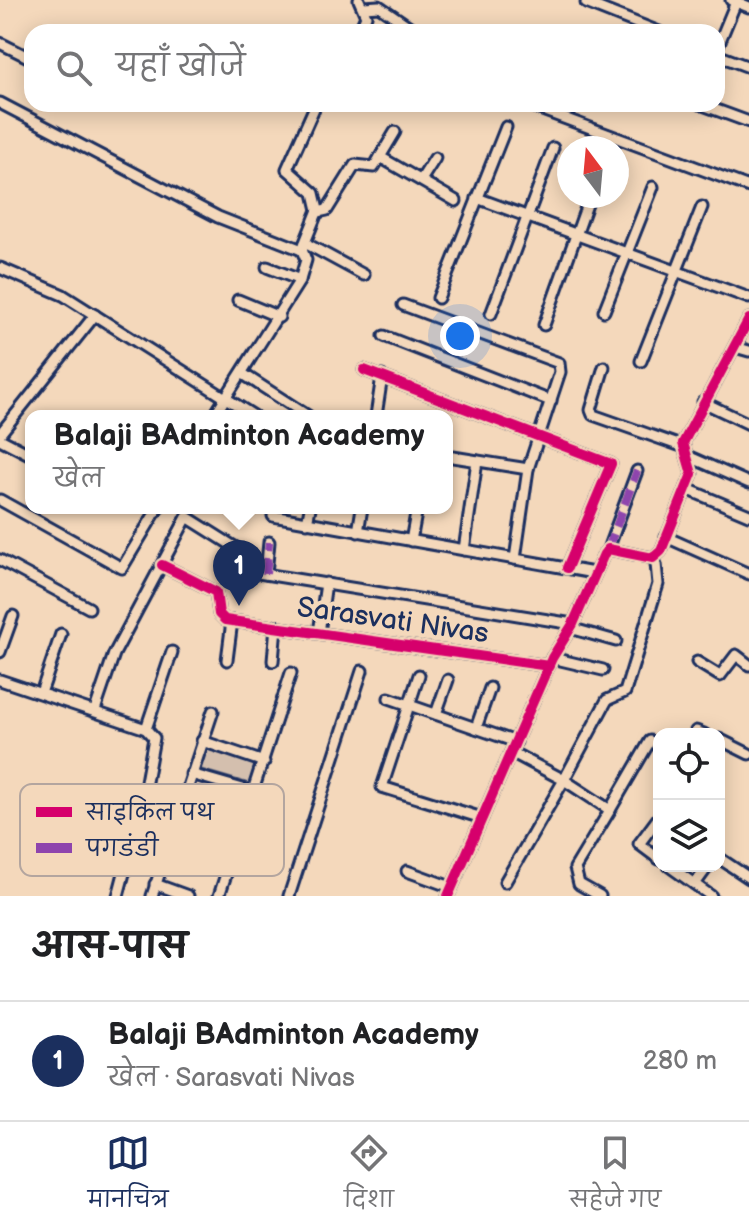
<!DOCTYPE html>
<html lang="hi">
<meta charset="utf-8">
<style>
:root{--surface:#fff;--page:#f6f6f6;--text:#202124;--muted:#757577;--line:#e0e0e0;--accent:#1b2f5e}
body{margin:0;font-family:"Balsamiq Sans","Playpen Sans Deva",sans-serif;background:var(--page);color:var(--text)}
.controls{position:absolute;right:24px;bottom:24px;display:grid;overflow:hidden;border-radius:16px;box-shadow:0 4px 20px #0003}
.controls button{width:72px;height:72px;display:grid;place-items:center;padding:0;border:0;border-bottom:2px solid var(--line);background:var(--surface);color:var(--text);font:40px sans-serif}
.compass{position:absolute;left:557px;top:136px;width:72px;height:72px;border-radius:50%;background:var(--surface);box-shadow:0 4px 20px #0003;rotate:344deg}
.you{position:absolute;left:460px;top:336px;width:28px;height:28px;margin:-20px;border:6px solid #fff;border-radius:50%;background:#1a73e8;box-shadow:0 0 0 12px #1a73e833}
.badge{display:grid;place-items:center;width:52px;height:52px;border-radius:50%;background:var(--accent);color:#fff;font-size:26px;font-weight:700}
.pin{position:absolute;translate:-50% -66px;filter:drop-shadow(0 2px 4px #0008)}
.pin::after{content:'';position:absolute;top:42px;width:28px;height:24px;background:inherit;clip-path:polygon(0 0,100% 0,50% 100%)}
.popup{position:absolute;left:25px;top:410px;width:428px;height:104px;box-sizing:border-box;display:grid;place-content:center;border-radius:16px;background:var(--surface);filter:drop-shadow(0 2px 6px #0005);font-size:26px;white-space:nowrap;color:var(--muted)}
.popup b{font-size:30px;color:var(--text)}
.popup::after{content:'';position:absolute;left:50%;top:100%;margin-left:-16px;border:16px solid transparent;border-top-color:var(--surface)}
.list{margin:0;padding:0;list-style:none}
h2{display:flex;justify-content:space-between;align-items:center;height:104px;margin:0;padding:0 32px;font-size:34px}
h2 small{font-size:26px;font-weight:400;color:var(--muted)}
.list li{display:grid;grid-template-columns:52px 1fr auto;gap:24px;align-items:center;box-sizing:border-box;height:120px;padding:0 32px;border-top:2px solid var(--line)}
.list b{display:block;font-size:30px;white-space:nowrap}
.list p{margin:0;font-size:26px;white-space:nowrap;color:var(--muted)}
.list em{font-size:26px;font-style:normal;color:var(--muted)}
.icon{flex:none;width:44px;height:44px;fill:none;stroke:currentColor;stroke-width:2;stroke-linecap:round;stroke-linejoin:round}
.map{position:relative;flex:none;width:749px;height:896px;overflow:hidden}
.search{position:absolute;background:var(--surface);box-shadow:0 4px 20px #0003;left:24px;right:24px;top:24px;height:88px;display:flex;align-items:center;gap:20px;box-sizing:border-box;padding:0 28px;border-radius:24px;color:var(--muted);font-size:30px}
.sheet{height:224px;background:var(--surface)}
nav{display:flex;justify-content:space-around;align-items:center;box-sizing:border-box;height:112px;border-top:2px solid var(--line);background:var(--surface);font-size:22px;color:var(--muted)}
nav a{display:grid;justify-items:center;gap:4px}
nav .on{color:var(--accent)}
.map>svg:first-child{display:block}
.green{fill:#d4bfae;stroke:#787786;stroke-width:2}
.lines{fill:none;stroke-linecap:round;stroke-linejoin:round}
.minor-casing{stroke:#1b2f5e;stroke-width:15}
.minor{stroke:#f4d8bb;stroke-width:9}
.quiet{stroke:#8e44ad;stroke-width:8;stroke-dasharray:16 8;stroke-linecap:butt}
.cycleway-casing{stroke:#f4d8bb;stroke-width:15}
.cycleway{stroke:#d6006c;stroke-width:10}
.labels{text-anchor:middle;stroke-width:8;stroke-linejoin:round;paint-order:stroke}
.street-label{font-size:28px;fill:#1b2f5e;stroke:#f4d8bb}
.key{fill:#f4d8bb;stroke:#b3a59f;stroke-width:2}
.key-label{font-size:22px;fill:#1b2f5e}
</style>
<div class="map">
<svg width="749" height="896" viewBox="0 0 749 896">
<rect width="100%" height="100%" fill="#f4d8bb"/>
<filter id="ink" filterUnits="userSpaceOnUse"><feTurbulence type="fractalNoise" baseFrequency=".0125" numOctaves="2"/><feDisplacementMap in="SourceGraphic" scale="16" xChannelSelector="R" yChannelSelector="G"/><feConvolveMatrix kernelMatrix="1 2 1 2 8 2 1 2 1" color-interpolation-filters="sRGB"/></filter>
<g filter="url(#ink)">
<polygon class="green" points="206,749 257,764 251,784 200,769"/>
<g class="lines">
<defs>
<g id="minor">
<polyline points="731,0 749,7"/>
<polyline points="586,3 659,32"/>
<polyline points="364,7 379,6 417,32"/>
<polyline points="359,32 366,16 359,0"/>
<polyline points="0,43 32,59"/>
<polyline points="717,48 736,2"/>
<polyline points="717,55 749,67"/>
<polyline points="0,103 218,217 302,250"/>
<polyline points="526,104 749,187"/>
<polyline points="700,104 749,122"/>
<polyline points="380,157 456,201"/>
<polyline points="421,180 435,158"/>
<polyline points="477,198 749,298"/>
<polyline points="318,212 327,210 355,165 374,167 395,132"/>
<polyline points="305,243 364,275"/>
<polyline points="267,267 300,280"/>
<polyline points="0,268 63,295 254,416"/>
<polyline points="438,298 506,127"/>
<polyline points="238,300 279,317"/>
<polyline points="403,305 559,363 560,372 528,469 515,559"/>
<polyline points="604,311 653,187"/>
<polyline points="491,314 553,148"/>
<polyline points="544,325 590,196"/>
<polyline points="384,336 551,401"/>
<polyline points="735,347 749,351"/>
<polyline points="641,361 702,207"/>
<polyline points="604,367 591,410 593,415 684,447"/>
<polyline points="364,370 611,464 567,568"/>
<polyline points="243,374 308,416"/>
<polyline points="703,402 749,424"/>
<polyline points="214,416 300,280 306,260 302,250 318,210 314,193 287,169 316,104"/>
<polyline points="376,416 382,376"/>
<polyline points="0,434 95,315"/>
<polyline points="0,439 31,455"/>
<polyline points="447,456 528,469"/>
<polyline points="690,457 749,483"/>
<polyline points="687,489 749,515"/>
<polyline points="0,500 122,568 158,508"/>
<polyline points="273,516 594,573"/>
<polyline points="307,523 310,508"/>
<polyline points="358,532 362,508"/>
<polyline points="666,537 749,574"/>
<polyline points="411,541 417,508"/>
<polyline points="608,549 637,471"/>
<polyline points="464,550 477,461"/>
<polyline points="0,560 89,608"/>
<polyline points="162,565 216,592 219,614 225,620 549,666"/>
<polyline points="246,571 573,624"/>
<polyline points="266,574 269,542"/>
<polyline points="570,628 616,641"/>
<polyline points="319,633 326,583"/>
<polyline points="0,652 13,616"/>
<polyline points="552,658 603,670"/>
<polyline points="227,660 232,621"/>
<polyline points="273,661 276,626"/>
<polyline points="697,662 720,676 736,655 749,665"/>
<polyline points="419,675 382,787 482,818"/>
<polyline points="0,680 146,729 154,738 141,809 118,896"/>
<polyline points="41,693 61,634"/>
<polyline points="389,698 516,742"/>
<polyline points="95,710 114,654 187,517 249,556"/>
<polyline points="436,714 448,680"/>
<polyline points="476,728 490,688"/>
<polyline points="146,729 172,652"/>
<polyline points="696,731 704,734"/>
<polyline points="719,739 749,754"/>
<polyline points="202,741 264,762"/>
<polyline points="191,774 253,792"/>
<polyline points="610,810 650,741"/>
<polyline points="659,817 639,844 659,859"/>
<polyline points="719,858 749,878"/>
<polyline points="669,866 711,896"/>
<polyline points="407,871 451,887"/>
<polyline points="505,882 564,780 511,752"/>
<polyline points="155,884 188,896"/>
<polyline points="695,884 708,866"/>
<polyline points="152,896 213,711"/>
<polyline points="219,896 291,673"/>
<polyline points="289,896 362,671"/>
<polyline points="448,896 552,658 573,624 604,554 608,549 653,558 661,551 692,474 683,443 749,319"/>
<polyline points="600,896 579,884 575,868 610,810 564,780 607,700 625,692 658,584 656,564"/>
</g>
</defs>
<use href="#minor" class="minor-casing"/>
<use href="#minor" class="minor"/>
<g class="quiet">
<polyline points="608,549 637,471"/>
<polyline points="266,574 269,542"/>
</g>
<defs>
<g id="cycleway">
<polyline points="364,370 611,464 567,568"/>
<polyline points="162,565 216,592 219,614 225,620 549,666"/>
<polyline points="448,896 552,658 573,624 604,554 608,549 653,558 661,551 692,474 683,443 749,319"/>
</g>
</defs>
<use href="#cycleway" class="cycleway-casing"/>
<use href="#cycleway" class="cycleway"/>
</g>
</g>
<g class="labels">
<g class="street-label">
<text transform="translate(393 619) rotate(8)" y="10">Sarasvati Nivas</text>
</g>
</g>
<rect x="20" y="784" width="264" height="92" rx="12" class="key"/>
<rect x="36" y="807" width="36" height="10" fill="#d6006c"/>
<rect x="36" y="843" width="36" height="10" fill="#8e44ad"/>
<g class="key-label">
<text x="86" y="820">साइकिल पथ</text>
<text x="86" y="856">पगडंडी</text>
</g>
</svg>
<div class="controls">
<button><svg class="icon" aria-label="locate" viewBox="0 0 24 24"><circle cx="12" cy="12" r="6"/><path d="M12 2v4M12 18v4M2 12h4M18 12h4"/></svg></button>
<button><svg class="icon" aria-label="layers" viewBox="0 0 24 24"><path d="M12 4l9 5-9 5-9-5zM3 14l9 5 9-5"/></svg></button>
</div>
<svg class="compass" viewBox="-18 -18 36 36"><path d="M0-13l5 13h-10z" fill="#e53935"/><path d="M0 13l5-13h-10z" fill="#757577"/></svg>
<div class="you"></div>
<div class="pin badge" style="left:239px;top:606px">1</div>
<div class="popup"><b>Balaji BAdminton Academy</b>खेल</div>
<div class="search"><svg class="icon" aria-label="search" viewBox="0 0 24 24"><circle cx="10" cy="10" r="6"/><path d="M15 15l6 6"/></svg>यहाँ खोजें</div>
</div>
<section class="sheet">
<h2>आस-पास<small></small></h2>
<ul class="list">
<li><span class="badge">1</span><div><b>Balaji BAdminton Academy</b><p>खेल · Sarasvati Nivas</p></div><em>280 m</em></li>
</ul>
</section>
<nav>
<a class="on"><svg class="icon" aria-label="map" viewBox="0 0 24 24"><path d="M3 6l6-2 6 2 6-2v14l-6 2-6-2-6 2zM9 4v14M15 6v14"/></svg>मानचित्र</a>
<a><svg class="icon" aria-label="directions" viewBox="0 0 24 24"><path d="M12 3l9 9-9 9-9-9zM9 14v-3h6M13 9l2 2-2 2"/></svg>दिशा</a>
<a><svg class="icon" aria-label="saved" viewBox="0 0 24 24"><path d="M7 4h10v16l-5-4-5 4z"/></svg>सहेजे गए</a>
</nav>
